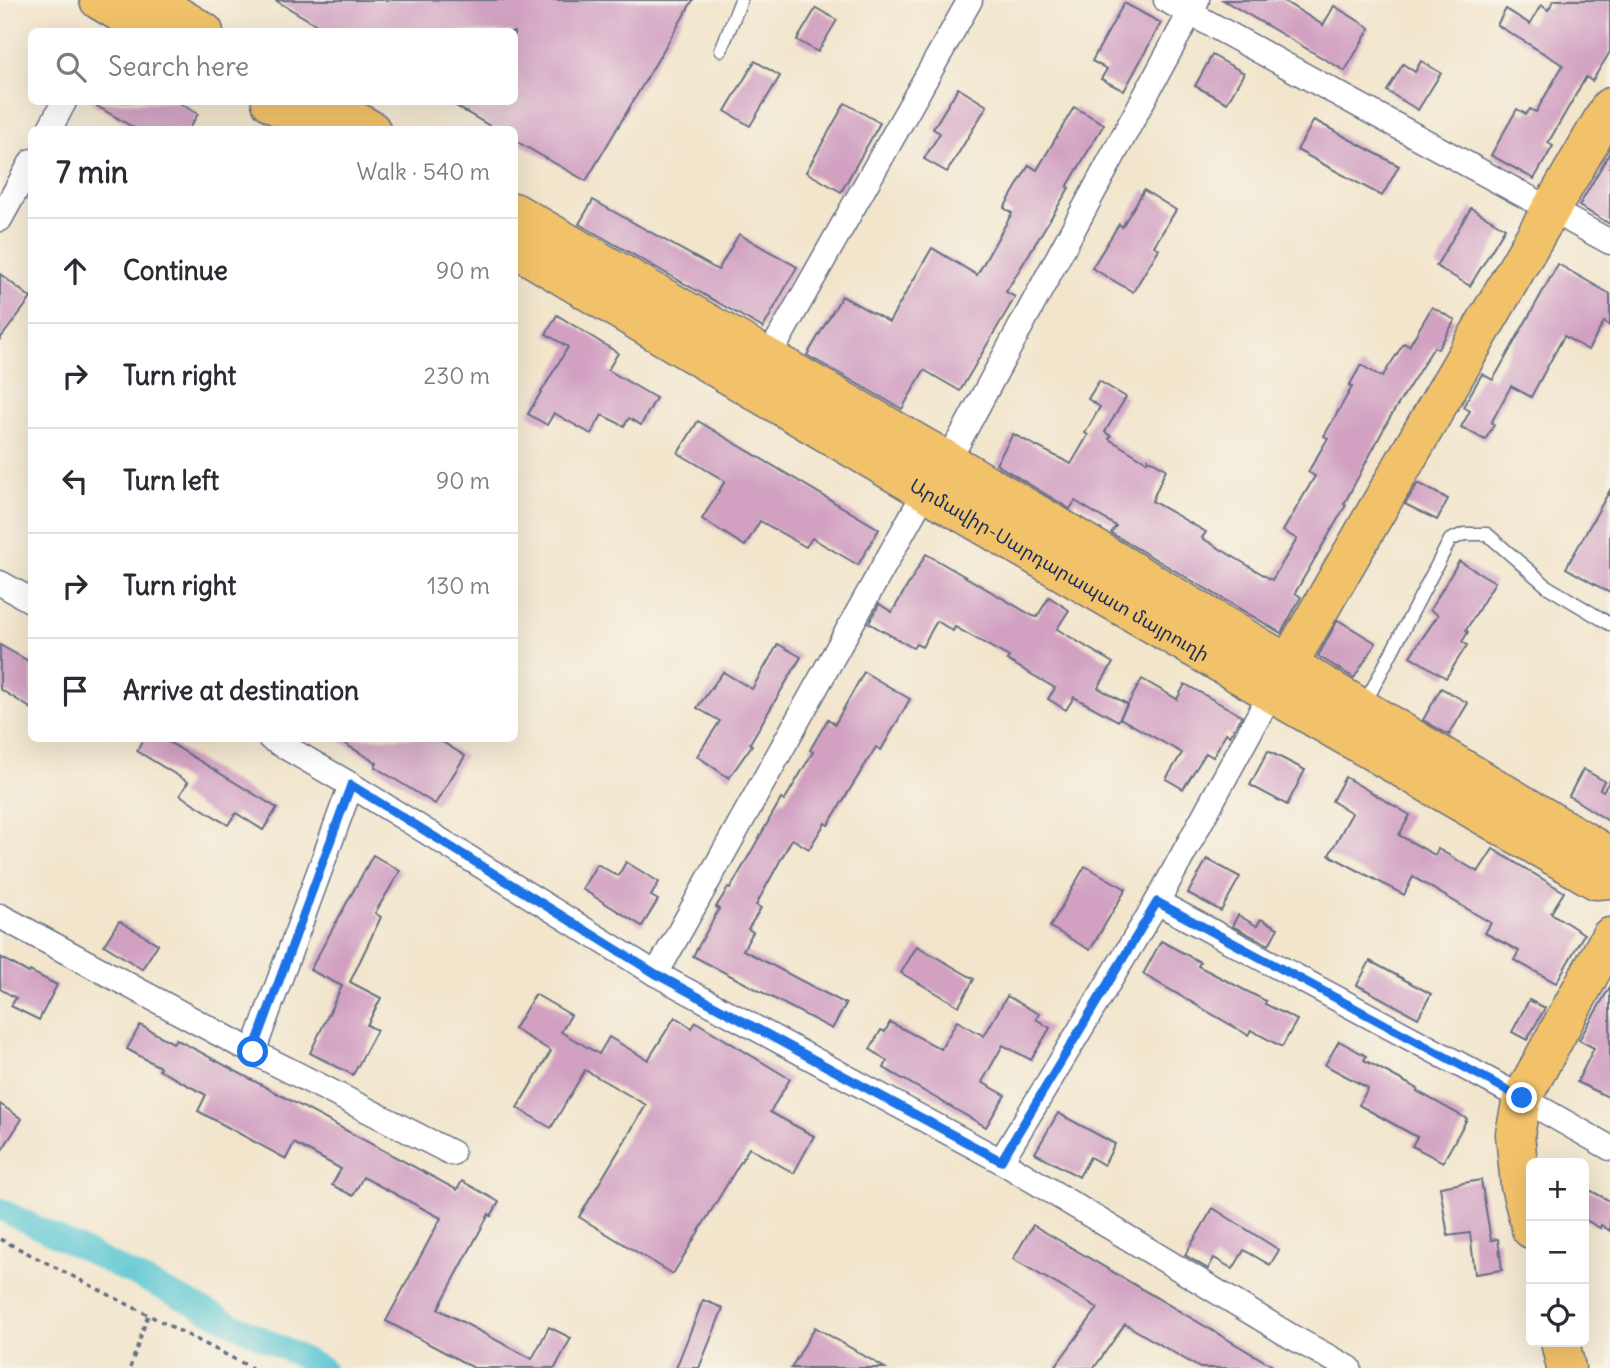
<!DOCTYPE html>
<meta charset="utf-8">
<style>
:root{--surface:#fff;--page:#f2f2f3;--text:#2b2b33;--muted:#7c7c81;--line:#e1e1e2}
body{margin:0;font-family:Delius,"Noto Sans Armenian",sans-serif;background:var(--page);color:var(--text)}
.controls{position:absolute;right:21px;bottom:21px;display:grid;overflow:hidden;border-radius:10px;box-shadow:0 7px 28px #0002}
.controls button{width:63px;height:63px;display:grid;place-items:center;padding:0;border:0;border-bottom:2px solid var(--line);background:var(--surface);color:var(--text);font:35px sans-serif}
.stop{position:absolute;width:21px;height:21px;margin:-16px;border:5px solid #1a73e8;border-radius:50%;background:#fff}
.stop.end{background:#1a73e8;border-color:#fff;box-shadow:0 2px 7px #0008}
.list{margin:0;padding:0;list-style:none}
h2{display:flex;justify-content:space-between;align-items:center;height:91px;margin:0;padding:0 28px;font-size:30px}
h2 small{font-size:23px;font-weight:400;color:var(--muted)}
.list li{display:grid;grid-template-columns:46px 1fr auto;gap:21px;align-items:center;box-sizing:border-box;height:105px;padding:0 28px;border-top:2px solid var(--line)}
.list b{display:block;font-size:26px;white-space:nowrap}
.list em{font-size:23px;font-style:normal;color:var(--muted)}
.icon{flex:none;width:38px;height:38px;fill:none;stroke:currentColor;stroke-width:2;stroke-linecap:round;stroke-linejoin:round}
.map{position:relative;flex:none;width:1610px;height:1368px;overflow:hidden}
.search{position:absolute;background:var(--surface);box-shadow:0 7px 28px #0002;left:28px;top:28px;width:490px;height:77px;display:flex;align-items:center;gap:18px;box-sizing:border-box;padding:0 24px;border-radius:10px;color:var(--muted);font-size:26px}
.panel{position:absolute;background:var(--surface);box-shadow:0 7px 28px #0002;left:28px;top:126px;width:490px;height:616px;border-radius:10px}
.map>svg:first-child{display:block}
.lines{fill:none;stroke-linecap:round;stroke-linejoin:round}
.canal{stroke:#5bc7d4;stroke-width:23}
.building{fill:#d2a1c2}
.lane-casing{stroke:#666f84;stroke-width:15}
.street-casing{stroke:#666f84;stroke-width:27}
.primary-casing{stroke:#666f84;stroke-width:41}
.highway-casing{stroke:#666f84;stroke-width:41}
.path{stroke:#666f84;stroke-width:3.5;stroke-dasharray:5 5;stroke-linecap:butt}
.lane{stroke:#fff;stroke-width:12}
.street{stroke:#fff;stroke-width:24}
.primary{stroke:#f2c26a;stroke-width:38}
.highway{stroke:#f2c26a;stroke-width:38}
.route{stroke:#1a73e8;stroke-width:9}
.labels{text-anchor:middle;stroke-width:5;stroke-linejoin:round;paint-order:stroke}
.street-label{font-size:19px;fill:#1b2f5e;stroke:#f7f3e8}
</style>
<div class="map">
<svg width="1610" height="1368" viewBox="0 0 1610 1368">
<rect width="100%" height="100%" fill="#f7f3e8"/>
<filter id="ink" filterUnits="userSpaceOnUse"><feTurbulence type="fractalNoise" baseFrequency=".0143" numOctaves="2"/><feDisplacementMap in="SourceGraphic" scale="14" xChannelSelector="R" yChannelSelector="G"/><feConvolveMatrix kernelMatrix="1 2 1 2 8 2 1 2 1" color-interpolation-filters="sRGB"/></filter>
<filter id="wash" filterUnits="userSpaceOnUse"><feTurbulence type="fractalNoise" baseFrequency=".00686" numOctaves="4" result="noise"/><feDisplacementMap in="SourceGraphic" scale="28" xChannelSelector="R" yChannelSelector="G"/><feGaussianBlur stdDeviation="1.57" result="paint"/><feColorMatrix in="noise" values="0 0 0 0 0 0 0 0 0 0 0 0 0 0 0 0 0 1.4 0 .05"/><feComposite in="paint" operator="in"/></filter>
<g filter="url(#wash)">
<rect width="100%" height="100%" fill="#f2e5cc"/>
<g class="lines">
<polyline class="canal" points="0,1209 323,1368"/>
</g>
<g id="blocks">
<g class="building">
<polygon points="275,0 693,0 586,181 514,140 514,130 497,130 449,102 514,102 514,32 329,32"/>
<polygon points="1223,0 1282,0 1323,25 1334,6 1370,28 1345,71"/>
<polygon points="1554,0 1610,0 1610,52 1592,81 1586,77 1548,143 1553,146 1534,179 1491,155 1517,109 1526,114 1530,109 1536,112 1563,65 1497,25 1506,9 1530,24 1541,5 1548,10"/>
<polygon points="1124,3 1161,23 1124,91 1101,79 1107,69 1092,61"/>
<polygon points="816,8 837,20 818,52 797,40"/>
<polygon points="1212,55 1244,73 1227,103 1195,86"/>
<polygon points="755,61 780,76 750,126 725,111"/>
<polygon points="1421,61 1441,73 1418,110 1387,91 1403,64 1415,72"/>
<polygon points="958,88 987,106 947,172 924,159 940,133 933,129"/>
<polygon points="90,102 178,102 198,114 188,130 138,130"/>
<polygon points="845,103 880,123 841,192 806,172"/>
<polygon points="1074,107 1104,124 1067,187 1069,188 1006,292 1015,297 960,391 924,370 902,409 807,355 842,296 889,322 932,248 977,275 1012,213 1004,208 1029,165 1037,170"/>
<polygon points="1314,120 1399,166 1382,196 1297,150"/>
<polygon points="1610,152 1610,224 1579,206"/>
<polygon points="1144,190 1176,210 1154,246 1159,249 1133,292 1092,268 1119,224 1122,227"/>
<polygon points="593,200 718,270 739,234 797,267 763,328 579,224"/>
<polygon points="1471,208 1505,228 1470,286 1436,266"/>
<polygon points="1558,264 1610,294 1610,326 1604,322 1588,350 1564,336 1531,397 1511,386 1491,423 1494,425 1485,440 1461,427 1470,411 1463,407 1482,374 1493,380"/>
<polygon points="0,274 31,298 0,339"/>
<polygon points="1432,307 1455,320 1438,349 1434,347 1389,419 1344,504 1346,505 1295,593 1301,597 1281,633 1111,533 1116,526 1075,501 1070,509 996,464 1013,434 1071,464 1088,435 1085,433 1100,407 1088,399 1099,381 1126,397 1105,432 1111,436 1109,439 1147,462 1148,459 1166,469 1152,501 1206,532 1202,538 1272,580 1297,539 1283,531 1315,476 1308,472 1328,438 1324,436 1352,387 1349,386 1361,365 1382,377 1404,343 1409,346"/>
<polygon points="557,315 618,353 608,370 656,398 641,425 629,418 624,426 602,415 591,434 554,413 547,425 528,414 568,347 546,334"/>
<polygon points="698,421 879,529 858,565 812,538 806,547 760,521 745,546 702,519 725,481 678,453"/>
<polygon points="1418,483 1448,499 1437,520 1405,504"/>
<polygon points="1610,490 1610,593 1566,568"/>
<polygon points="926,554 1033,616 1037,617 1049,597 1069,610 1057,629 1113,663 1098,688 1127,704 1118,721 1074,697 1066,710 1048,699 1055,688 1007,660 1009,657 955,627 953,631 937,621 922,647 916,644 913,648 869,623 879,604 892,612"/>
<polygon points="1459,561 1495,582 1466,630 1468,632 1462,642 1467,645 1446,678 1410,656 1438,615 1430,610"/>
<polygon points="1338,620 1376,643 1354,678 1318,656"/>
<polygon points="778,644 801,657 750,743 752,745 729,778 697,756 720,721 697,708 723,672 752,689"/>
<polygon points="0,645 32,663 32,709 0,689"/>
<polygon points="864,672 910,699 881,750 876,747 828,825 825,823 809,849 792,839 756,905 761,908 748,929 753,932 743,950 846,1004 832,1029 693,956 719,909 716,907 728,888 730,889 781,799 784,801 813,752 810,750 828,719 835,724"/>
<polygon points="1142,679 1177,699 1185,684 1242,716 1230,736 1226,733 1213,757 1206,753 1183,789 1166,779 1182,753 1120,718"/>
<polygon points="1441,688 1468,703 1449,735 1423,720"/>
<polygon points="144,738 162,738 277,808 263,830 236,813 228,825 180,795 188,782 137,751"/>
<polygon points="335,738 436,738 465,756 435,804 375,767 377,763"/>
<polygon points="1268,751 1305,770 1287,805 1250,785"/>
<polygon points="1583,769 1604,781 1600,789 1603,791 1610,781 1610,822 1569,796"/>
<polygon points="1345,777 1410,815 1399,835 1435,855 1438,849 1478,872 1493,849 1564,892 1551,913 1584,934 1556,983 1514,960 1519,951 1485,933 1491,923 1413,877 1404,895 1329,855 1352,813 1332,801"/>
<polygon points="373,855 400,871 375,913 381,917 350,982 381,998 367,1025 377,1030 353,1075 310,1053 342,986 310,970"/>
<polygon points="1207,859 1240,877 1221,911 1188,893"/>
<polygon points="626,862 659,882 651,896 658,900 642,926 582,889 597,864 618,876"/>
<polygon points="1085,866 1126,889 1090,950 1050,927"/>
<polygon points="1238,915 1257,926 1261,919 1278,928 1269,945 1232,926"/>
<polygon points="119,921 158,944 142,969 104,945"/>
<polygon points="1161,941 1200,962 1198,966 1266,1001 1265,1004 1297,1020 1282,1047 1251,1030 1248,1035 1143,974"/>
<polygon points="917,946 974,979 959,1006 901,973"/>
<polygon points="0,957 29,973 30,971 57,985 39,1020 11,1006 16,998 0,989"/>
<polygon points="1370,961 1431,994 1418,1018 1357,985"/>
<polygon points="1610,987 1610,1098 1577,1082 1594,1048 1579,1040"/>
<polygon points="535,994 571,1015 561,1032 599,1054 609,1037 648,1060 675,1017 692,1028 696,1022 790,1079 770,1112 814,1136 794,1173 749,1148 673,1274 579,1217 646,1105 585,1070 551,1128 517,1108 551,1051 514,1029"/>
<polygon points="1007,996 1039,1014 1036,1019 1050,1028 1031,1060 1003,1045 982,1082 1005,1095 986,1127 884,1068 887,1061 870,1049 881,1030 885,1032 890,1022 941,1049 957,1021 984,1036"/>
<polygon points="1529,1000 1545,1008 1527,1040 1512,1032"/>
<polygon points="140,1025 173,1043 176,1039 457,1190 462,1181 499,1202 491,1216 489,1214 438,1309 532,1359 549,1327 571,1338 555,1368 474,1368 386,1321 441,1218 363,1177 353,1196 332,1185 341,1169 294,1143 286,1159 198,1111 206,1095 159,1070 160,1067 127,1049"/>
<polygon points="1339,1041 1366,1056 1364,1060 1418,1089 1417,1091 1467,1119 1443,1162 1412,1146 1417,1137 1359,1105 1368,1088 1325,1065"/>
<polygon points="0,1104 22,1119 0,1153"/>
<polygon points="1058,1113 1115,1144 1104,1165 1090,1157 1079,1177 1035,1153"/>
<polygon points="1481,1180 1491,1240 1498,1239 1502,1270 1475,1274 1470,1233 1448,1236 1440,1187"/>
<polygon points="1584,1187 1610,1201 1610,1231 1601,1225 1600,1228 1584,1219"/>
<polygon points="1213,1208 1279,1250 1270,1265 1244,1250 1233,1269 1214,1258 1208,1269 1185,1255"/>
<polygon points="1033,1225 1276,1368 1200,1368 1125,1324 1094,1368 1054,1368 1098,1308 1013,1259"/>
<polygon points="703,1300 723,1308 699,1368 676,1368"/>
<polygon points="815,1327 885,1368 791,1368"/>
</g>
</g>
</g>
<g filter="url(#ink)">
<use href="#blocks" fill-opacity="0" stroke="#666f84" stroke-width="2"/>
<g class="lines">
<defs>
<g id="lane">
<polyline points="721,50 741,0"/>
<polyline points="1364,705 1450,540 1464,534 1487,534 1548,587 1610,624"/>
</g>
<g id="street">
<polyline points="1166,0 1610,242"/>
<polyline points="49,130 64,102"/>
<polyline points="0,219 32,161"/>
<polyline points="769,356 970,0"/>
<polyline points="948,461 1197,0"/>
<polyline points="0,583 32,601"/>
<polyline points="270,738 351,785 656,974 1001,1161 1292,1337 1349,1368"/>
<polyline points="1157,902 1522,1098 1610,1148"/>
<polyline points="0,916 253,1052 452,1153"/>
<polyline points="656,974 925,492"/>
<polyline points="253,1052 351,785"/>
<polyline points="1001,1161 1157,902 1271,693"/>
</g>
<g id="primary">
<polyline points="1531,1229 1520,1186 1515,1134 1522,1098 1610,937"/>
<polyline points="1560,1342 1566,1368"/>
</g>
<g id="highway">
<polyline points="99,0 153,32"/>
<polyline points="151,0 204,32"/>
<polyline points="271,102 319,130"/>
<polyline points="323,102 371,130"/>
<polyline points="514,212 948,461 1604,853 1610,861"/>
<path id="s1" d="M514,247C872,462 1234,672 1596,880L1610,879"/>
<polyline points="1288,664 1610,107"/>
</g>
</defs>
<use href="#lane" class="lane-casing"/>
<use href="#street" class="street-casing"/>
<use href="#primary" class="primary-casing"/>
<use href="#highway" class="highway-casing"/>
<g class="path">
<polyline points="0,1239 252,1368"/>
<polyline points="130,1368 148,1315"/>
</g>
<use href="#lane" class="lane"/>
<use href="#street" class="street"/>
<use href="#primary" class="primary"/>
<use href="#highway" class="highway"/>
</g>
</g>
<g class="lines" filter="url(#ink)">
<polyline class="route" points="253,1052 351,785 656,974 1001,1161 1157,902 1522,1098"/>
</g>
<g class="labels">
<g class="street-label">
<text dy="7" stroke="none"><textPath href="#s1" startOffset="634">Արմավիր-Սարդարապատ մայրուղի</textPath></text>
</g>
</g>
</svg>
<div class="controls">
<button>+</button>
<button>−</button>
<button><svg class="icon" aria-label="locate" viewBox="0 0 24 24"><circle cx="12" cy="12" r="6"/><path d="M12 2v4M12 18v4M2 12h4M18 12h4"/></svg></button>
</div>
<div class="stop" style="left:253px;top:1052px"></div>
<div class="stop end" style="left:1522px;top:1098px"></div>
<div class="search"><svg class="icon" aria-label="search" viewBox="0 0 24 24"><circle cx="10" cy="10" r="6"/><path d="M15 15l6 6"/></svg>Search here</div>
<section class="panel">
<h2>7 min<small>Walk · 540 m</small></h2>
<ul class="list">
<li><svg class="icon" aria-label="ahead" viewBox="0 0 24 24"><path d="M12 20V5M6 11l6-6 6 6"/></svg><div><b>Continue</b></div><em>90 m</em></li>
<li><svg class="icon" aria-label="right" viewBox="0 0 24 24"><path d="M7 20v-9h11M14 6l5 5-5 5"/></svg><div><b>Turn right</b></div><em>230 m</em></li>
<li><svg class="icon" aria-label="left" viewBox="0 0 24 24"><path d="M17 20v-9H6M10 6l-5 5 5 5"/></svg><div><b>Turn left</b></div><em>90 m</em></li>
<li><svg class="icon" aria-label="right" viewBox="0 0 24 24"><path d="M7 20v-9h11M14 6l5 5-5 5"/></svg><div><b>Turn right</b></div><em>130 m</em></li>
<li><svg class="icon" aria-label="arrive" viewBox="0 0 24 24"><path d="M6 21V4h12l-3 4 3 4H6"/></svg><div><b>Arrive at destination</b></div></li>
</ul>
</section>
</div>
